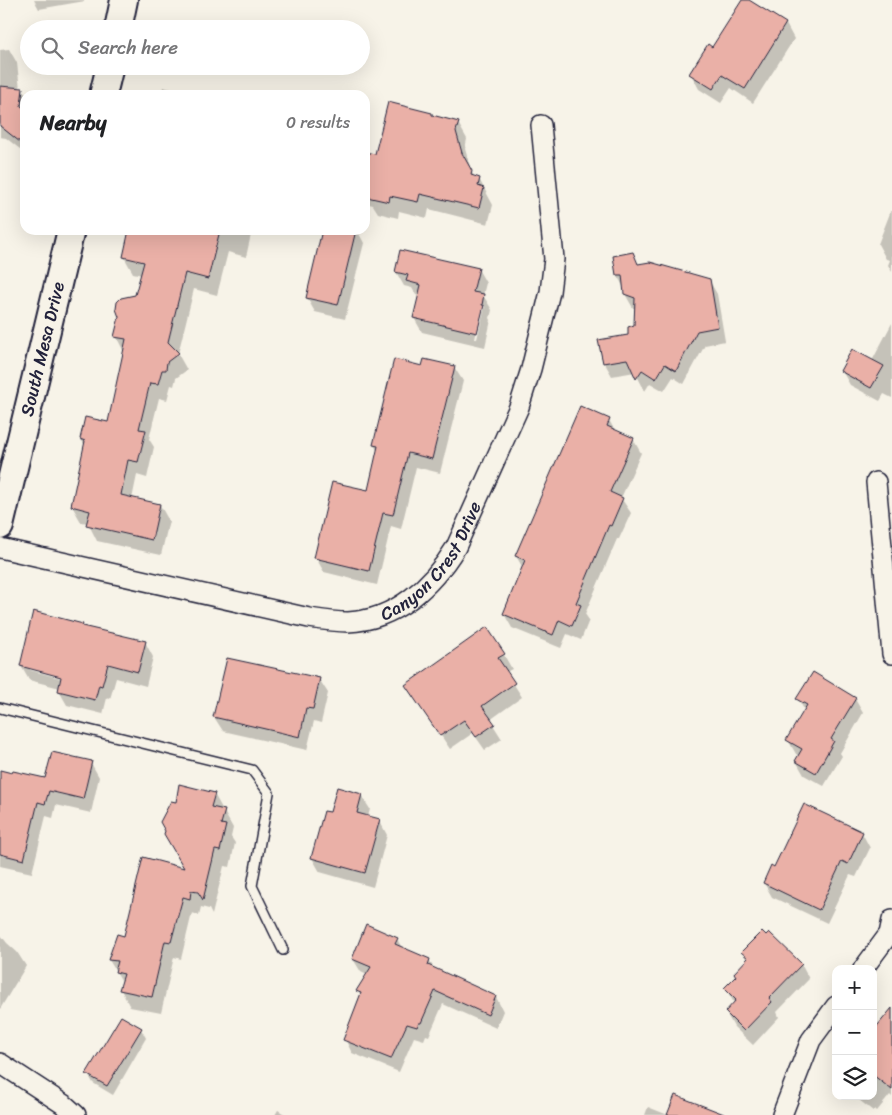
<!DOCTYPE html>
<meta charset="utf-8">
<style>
:root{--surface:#fff;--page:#f6f6f6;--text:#202124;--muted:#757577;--line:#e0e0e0}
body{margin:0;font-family:Sriracha,sans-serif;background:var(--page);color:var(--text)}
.controls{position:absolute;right:15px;bottom:15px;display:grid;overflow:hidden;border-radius:10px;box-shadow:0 5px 20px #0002}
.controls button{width:45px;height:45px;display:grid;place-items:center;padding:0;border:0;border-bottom:1px solid var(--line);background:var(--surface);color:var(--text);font:25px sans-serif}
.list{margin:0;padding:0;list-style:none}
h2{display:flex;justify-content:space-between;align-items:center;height:65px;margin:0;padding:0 20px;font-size:21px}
h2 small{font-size:16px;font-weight:400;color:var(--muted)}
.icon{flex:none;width:28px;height:28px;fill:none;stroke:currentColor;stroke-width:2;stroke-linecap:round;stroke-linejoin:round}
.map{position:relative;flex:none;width:892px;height:1115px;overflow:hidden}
.search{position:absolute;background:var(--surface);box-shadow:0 5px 20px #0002;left:20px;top:20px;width:350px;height:55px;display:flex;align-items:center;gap:12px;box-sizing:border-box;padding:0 18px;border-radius:28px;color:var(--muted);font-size:19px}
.panel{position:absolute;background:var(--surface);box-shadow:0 5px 20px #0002;left:20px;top:90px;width:350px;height:145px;border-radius:15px}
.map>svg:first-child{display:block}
.shadow{fill:#0003;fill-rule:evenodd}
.building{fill:#eab0a7;stroke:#22223b}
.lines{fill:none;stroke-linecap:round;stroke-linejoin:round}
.lane-casing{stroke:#22223b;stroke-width:12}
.street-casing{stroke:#22223b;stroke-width:22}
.secondary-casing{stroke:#22223b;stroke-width:30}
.lane{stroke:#f7f3e8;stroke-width:9}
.street{stroke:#f7f3e8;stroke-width:19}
.secondary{stroke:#f7f3e8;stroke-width:26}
.labels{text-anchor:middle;stroke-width:4.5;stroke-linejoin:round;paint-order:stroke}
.street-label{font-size:18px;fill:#22223b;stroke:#f7f3e8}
</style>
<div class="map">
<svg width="892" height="1115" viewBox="0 0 892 1115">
<rect width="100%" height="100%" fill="#f7f3e8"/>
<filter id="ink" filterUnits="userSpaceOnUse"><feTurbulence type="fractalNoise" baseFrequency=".02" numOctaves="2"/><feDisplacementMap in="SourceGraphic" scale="10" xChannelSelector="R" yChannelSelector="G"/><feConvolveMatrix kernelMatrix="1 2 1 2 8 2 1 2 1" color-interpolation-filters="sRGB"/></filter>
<g filter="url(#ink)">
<g class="shadow">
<polygon points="34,0 85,0 85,1 39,9"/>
<polygon points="743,0 747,0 786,24 794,39 753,103 731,88 721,103 699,89 691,74 713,48"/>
<polygon points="9,49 17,63 20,89 22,89 26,95 25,153 6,138 0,137 0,50"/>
<polygon points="163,87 195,95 161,95"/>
<polygon points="433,116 458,123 467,139 465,149 471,170 474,177 479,179 493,205 488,224 429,209 427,218 399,211 398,218 378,213 373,205 365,203 365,153 376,156"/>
<polygon points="892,208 892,272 888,265 890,260 886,259 878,244"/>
<polygon points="131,230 252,230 246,257 228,252 217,295 194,289 178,354 187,370 176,378 174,386 171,385 167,400 159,398 149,439 154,447 147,478 137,475 132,499 160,505 169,521 161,555 97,541 88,523 81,522 72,506 85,446 81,439 109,423 124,352 116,336 136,296 142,275 133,273 124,257"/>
<polygon points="324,230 357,230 364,243 345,319 315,312 307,298"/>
<polygon points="632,254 639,265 709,280 717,294 725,341 705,345 684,384 673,377 664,391 650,383 645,391 635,372 612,376 604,362 629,336 635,326 636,308 633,308 625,294 624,288 617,275"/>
<path d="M478,269L486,283L483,295L492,310L490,318L491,320L485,347L422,332L414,318L419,296L416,295L412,288L404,286L396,272ZM482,306H485L477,339H475Z"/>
<polygon points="892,323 892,398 884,394 880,401 850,385 842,371 872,361"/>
<polygon points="423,367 454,367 463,381 440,473 416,467 401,529 391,526 377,585 324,572 316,558 368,492 378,452 374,445"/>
<polygon points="609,420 615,431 633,439 641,453 621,498 631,513 619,539 617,539 585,614 589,620 581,640 567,634 561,648 512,628 504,614 523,568 516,556"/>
<path d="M82,625L84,628L145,642L153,657L146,686L116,678L110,699L107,698L103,714L67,705L59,691L60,688L29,680L21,666ZM30,668L68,677L67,680L30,670Z"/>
<polygon points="504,655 512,669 506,672 522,697 490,720 502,739 485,750 473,733 450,749 407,685"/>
<polygon points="319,679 328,693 321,723 314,721 307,750 223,731 214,717"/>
<polygon points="798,699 855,699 863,713 840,753 842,756 824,786 804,775 796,761 799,756 796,754 788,740 805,711"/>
<polygon points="91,763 99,777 91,813 56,805 53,818 46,816 32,873 0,866 0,781 46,780"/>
<polygon points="214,794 233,828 231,837 235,843 230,867 224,866 212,915 209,909 201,907 199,915 192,913 181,959 174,957 161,1013 130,1007 121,990 123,983 109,960 125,937 187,870 177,803"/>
<polygon points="361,795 370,809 368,817 379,820 387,835 373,887 320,872 312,858 331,814"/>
<polygon points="862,833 870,848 856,877 850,875 827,923 772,897 764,883 775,869"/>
<polygon points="0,934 7,943 17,952 26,966 0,1009"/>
<polygon points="397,939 402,948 429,960 435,970 496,997 503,1011 496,1028 443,1004 429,1036 426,1035 424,1040 414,1037 399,1072 352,1053 345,1039 361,996 358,991 367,975 361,972 353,959"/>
<polygon points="743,952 801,964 809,979 777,1012 779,1017 753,1045 734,1027 726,1013 734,1003 726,989 737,977 747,960"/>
<polygon points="892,1010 892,1097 890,1095 877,1111 875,1109 873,1111 854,1096 873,1096 873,1047"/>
<polygon points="141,1029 146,1038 113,1095 93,1083 88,1074"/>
<polygon points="648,1107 668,1115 645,1115"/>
<polygon points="278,1110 286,1115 275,1115"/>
</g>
<g class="building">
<polygon points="742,0 749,0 786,23 745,89 722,75 713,89 689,74 708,44 712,47"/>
<polygon points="0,86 23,88 21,106 25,109 25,146 0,126"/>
<polygon points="388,102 432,113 432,115 459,122 456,131 462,153 472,171 471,175 480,178 478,186 484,188 479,208 420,194 418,202 390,196 389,202 367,197 369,191 365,190 365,152 375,154"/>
<polygon points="129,230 220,230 208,279 185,273 168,342 179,353 167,362 166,370 162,370 158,384 150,383 139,429 146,430 138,462 128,460 121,495 160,504 152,540 86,525 90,511 71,506 85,441 80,439 85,417 108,422 126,339 114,337 119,317 116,309 117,302 121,298 135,295 144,262 123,257"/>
<polygon points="322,230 356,230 338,305 306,298"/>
<polygon points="400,250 479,268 473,292 484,294 482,305 484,305 477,333 413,318 421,285 406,281 408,275 395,272"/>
<polygon points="633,252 638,264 650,262 710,279 718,327 697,331 676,371 665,364 656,379 642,370 636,379 627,359 603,363 598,340 628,335 628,327 634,325 635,298 624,294 622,275 616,275 613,256"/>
<polygon points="852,349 884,366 871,388 840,371"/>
<polygon points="394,359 422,366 424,359 455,366 432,459 408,453 393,515 383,513 369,571 314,558 332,482 368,490 378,446 373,445"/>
<polygon points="580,406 610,419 607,426 634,438 610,492 623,498 611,526 609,525 576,603 581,605 572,626 559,620 553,635 503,614 525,560 515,556"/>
<polygon points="33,611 83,624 82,626 146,641 138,672 108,664 102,686 99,685 95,700 58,691 61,677 20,666"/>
<polygon points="487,627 505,654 498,658 515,683 482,706 495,724 476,737 464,720 440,736 405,685"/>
<polygon points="227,658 320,678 313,709 306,708 300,737 213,717"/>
<polygon points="813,672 856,698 831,739 834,741 816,773 795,761 802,749 786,740 807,705 796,699"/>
<polygon points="52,752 92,761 83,799 49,791 45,804 38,802 24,860 0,854 0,770 12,773 13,771 45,778"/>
<polygon points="179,784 215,793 211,807 225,810 221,824 226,825 220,851 215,850 203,900 198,892 191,891 190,899 183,897 171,942 165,941 152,997 119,990 124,974 115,972 118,961 108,960 117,934 124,936 143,857 184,868 164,834 165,831 160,822 171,801 176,802"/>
<polygon points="337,787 362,794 357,813 380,819 365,873 311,858 324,811 330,812"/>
<polygon points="804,804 863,832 848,864 842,861 819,910 763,883 771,865 774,867"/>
<polygon points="366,924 398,938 395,944 430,959 428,965 496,996 488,1015 435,991 421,1023 419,1023 417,1027 407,1024 391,1059 343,1040 361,993 356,991 371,967 352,959"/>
<polygon points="762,931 766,935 769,932 802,964 769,998 772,1002 744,1031 725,1012 736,1000 724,988 736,976 734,973 748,958 741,952"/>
<polygon points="892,1008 892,1090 873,1075 873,1031"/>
<polygon points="121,1016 142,1028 107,1086 86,1074"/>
<polygon points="675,1095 724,1114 724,1115 667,1115"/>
</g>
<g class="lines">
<defs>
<polyline id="lane" points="0,708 252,770 269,793 252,886 283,950"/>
<g id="street">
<polyline points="876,482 892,654"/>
<path id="s1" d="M0,548L309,618C322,620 335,622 348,622C396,620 432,586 456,547L519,407L531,369L550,292L554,259L541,125"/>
<polyline points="863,969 889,934 892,920"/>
<polyline points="0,1063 66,1106 76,1115"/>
<polyline points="782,1115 811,1040 836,1006"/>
</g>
<g id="secondary">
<polyline points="118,29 124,0"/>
<polyline points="103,95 110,66"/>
<path id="s2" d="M0,526L71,230"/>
</g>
</defs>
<use href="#lane" class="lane-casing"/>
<use href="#street" class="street-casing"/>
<use href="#secondary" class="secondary-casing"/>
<use href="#lane" class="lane"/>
<use href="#street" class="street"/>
<use href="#secondary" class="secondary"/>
</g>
</g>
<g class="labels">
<g class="street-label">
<text dy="6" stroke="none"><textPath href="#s2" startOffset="182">South Mesa Drive</textPath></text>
<text dy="6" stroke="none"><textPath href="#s1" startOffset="466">Canyon Crest Drive</textPath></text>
</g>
</g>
</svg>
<div class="controls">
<button>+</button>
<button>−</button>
<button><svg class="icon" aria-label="layers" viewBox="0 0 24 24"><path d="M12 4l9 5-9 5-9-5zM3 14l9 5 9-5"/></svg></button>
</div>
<div class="search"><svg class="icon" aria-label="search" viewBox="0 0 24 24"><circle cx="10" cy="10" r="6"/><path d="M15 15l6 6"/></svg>Search here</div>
<section class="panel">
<h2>Nearby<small>0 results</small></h2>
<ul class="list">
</ul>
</section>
</div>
